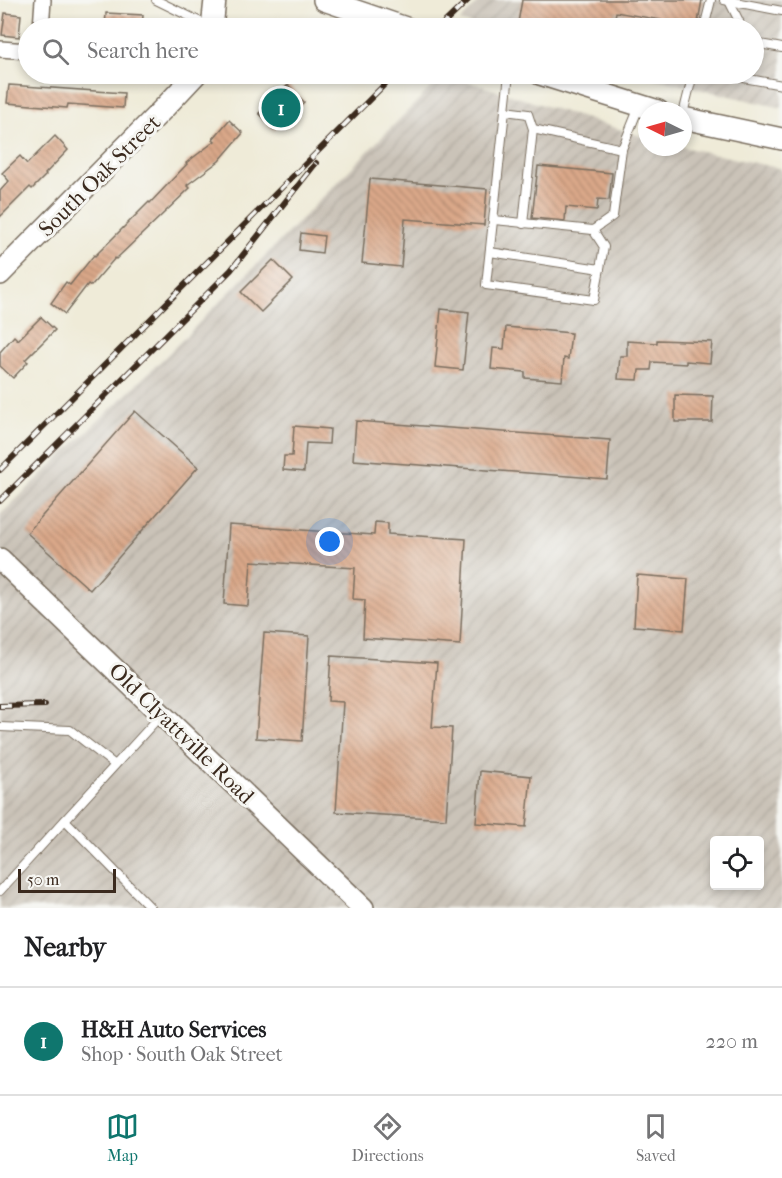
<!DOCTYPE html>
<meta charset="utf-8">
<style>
:root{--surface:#fff;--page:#f6f6f6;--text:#202124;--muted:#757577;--line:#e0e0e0;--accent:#0f766e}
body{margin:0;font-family:"IM FELL French Canon",serif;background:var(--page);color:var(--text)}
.controls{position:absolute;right:18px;bottom:18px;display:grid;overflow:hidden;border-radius:6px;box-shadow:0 3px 9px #0003}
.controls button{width:54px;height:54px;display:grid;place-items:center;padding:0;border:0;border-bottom:2px solid var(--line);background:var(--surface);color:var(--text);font:30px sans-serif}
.compass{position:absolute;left:638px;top:102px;width:54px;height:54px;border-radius:50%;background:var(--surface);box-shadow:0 3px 9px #0003;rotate:275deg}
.scale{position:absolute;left:18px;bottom:15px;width:98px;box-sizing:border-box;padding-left:6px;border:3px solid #3b2a1e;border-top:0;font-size:16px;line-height:21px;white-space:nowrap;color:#3b2a1e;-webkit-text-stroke:4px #f6f6f2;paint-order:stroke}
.you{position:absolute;left:330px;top:542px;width:21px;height:21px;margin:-15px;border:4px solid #fff;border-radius:50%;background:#1a73e8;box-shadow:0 0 0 9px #1a73e833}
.badge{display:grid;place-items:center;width:39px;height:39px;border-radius:50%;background:var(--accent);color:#fff;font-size:20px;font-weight:700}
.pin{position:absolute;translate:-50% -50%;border:3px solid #fff;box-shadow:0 2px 6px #0006}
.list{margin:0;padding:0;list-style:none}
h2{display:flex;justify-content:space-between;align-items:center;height:78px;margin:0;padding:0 24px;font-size:26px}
h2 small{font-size:20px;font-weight:400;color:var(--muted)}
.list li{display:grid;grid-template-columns:39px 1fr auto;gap:18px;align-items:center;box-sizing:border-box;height:108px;padding:0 24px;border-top:2px solid var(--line)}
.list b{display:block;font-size:22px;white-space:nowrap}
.list p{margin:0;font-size:20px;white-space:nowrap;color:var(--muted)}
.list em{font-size:20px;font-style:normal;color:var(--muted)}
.icon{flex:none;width:33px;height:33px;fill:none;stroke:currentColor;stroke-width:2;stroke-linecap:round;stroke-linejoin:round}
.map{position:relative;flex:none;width:782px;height:908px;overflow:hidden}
.search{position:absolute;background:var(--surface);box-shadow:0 3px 9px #0003;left:18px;right:18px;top:18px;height:66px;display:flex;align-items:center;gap:15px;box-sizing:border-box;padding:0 21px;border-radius:33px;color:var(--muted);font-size:22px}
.sheet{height:186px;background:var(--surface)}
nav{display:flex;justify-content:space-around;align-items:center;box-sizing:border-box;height:84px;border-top:2px solid var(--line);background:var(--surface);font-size:16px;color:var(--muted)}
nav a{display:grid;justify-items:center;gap:3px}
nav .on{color:var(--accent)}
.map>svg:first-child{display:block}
.industrial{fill:url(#industrial-furrows);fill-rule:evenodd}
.building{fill:url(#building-back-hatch)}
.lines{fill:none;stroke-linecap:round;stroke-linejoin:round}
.lane-casing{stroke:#7a6e5f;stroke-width:10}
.street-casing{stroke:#7a6e5f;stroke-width:18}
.secondary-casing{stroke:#7a6e5f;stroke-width:24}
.lane{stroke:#fff;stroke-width:8}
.street{stroke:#fff;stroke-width:15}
.secondary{stroke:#fff;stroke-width:21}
.rail-casing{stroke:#3b2a1e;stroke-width:6}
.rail{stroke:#f6f6f2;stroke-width:4;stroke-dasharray:11;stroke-linecap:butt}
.labels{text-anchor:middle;stroke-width:6;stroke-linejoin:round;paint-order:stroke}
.street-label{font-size:22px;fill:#3b2a1e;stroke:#f6f6f2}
</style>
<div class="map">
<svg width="782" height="908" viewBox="0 0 782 908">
<defs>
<pattern id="industrial-furrows" width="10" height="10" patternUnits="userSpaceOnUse" patternTransform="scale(1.5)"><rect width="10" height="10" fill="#cac3b8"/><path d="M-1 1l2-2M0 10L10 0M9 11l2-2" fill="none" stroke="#aea89e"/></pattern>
<pattern id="building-back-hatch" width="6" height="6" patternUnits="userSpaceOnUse" patternTransform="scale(1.5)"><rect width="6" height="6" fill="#daa889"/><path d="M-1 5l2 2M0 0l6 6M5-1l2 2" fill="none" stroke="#b2896f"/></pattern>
</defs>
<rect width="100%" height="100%" fill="#f6f6f2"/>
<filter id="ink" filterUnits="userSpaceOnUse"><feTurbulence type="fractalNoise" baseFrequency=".0167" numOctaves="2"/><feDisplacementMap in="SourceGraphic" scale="12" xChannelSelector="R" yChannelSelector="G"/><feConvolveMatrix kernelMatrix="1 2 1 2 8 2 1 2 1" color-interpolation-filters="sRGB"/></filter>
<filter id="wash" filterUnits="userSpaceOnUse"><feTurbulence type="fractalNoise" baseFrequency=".008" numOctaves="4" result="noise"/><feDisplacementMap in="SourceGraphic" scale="24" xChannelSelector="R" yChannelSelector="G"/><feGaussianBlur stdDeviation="1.35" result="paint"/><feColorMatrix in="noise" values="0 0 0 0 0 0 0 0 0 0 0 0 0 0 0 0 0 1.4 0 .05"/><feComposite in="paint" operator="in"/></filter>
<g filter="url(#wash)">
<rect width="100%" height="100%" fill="#efebd8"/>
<g class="industrial">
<polygon points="481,0 782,0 782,108 634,74 754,74 754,28 484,28 460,21"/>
<path d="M444 74 647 138V147H683L782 169V908H0V515L169 353ZM714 840H760V886H714Z"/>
</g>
<g id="blocks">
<g class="building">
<polygon points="522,0 702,0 697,28 660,28 661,20 616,12 613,28 517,28"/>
<polygon points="5,13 21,15 19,37 2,35"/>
<polygon points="106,13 143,15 142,28 105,28"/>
<polygon points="9,85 124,93 123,108 68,104 67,108 7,103"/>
<polygon points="288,85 304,102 274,130 259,113"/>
<polygon points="229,120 243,133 219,161 187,185 190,188 116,259 115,258 91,286 88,284 65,314 51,303 66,282 70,285 94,255 95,256 149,202 150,203 187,164 186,163 215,141 213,139"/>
<polygon points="55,136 68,150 45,174 46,175 32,189 30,187 0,217 0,191 9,181 2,173 20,156 27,164"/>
<polygon points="538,166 612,173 609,200 598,199 597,210 566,207 565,221 532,218"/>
<polygon points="370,179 487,189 484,225 405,219 401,267 362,263"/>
<polygon points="301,233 324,236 322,253 299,250"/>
<polygon points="273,260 293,280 261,312 241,292"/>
<polygon points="441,309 469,312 463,370 435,367"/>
<polygon points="41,317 55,330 25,360 28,362 13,378 0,366 0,352 14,336 18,340"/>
<polygon points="506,327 571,333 568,359 564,358 562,381 525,378 525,372 491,369 493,348 504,349"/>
<polygon points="657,340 712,342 710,363 686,361 686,364 652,362 651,370 639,370 638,380 618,379 620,356 627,356 627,341 657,343"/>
<polygon points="675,395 713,396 712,422 675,422"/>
<polygon points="135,411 198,467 90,590 27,533"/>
<polygon points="356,421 610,440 607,479 353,460"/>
<polygon points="294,426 330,429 329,444 306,443 304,472 283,470 284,456 292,456"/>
<polygon points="375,522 388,523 388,534 466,539 460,645 363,638 365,600 353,599 355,568 251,561 248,606 224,604 229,525 374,535"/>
<polygon points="637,575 688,579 684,630 634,626"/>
<polygon points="264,633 309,636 302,741 256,738"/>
<polygon points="331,656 437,663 432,727 452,728 446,819 336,812 343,702 328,701"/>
<polygon points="480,771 531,776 526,827 476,823"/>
</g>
</g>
</g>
<g filter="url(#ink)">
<use href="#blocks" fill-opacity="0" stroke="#7a6e5f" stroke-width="1.5"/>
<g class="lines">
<defs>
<g id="lane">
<polyline points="156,0 211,27"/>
<polyline points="724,0 782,11"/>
<polyline points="729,1 739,21 739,28"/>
<polyline points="704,28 711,0"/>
<polyline points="754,43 782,48"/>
<polyline points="509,74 486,285 594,300 604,247 593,230"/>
<polyline points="740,74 744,78 782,85"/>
<polyline points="505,111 528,114 533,129 523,224"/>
<polyline points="683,114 693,74"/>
<polyline points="533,129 622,149"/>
<polyline points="494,220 593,230 613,216 622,149 639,107"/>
<polyline points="490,252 600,269"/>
<polyline points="0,727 70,730 115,765"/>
<polyline points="65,820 151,908"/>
<polyline points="0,891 161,715"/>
</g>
<g id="street">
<polyline points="41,28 43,0"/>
<polyline points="0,49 28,51"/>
</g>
<g id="secondary">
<polyline points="324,0 406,28"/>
<polyline points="212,28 215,0"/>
<polyline points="540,74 658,111"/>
<polyline points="683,118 782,139"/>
<polyline points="0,274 166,106 196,74"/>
<polyline points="0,559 363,908"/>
</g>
</defs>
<use href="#lane" class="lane-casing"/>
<use href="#street" class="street-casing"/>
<use href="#secondary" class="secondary-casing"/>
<use href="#lane" class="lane"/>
<use href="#street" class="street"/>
<use href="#secondary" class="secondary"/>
<defs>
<g id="rail">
<polyline points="439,28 468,0"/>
<polyline points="0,470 395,74"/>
<polyline points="0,501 231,270 316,163"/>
<polyline points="0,706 45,705"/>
</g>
</defs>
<use href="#rail" class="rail-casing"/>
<use href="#rail" class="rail"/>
</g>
</g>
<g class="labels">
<g class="street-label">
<text transform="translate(99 175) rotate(-45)" y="8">South Oak Street</text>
<text transform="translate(182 733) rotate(44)" y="8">Old Clyattville Road</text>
</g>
</g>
</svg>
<div class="controls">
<button><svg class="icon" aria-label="locate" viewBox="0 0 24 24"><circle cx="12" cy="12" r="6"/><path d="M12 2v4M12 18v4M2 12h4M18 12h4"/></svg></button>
</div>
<svg class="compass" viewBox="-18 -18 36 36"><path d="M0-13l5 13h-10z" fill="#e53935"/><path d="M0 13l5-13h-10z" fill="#757577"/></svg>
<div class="scale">50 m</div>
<div class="you"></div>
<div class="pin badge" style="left:281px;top:108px">1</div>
<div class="search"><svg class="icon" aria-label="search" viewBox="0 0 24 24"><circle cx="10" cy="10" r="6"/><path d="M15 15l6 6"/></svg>Search here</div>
</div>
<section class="sheet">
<h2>Nearby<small></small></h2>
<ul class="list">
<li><span class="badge">1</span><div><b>H&amp;H Auto Services</b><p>Shop · South Oak Street</p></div><em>220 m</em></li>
</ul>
</section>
<nav>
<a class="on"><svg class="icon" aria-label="map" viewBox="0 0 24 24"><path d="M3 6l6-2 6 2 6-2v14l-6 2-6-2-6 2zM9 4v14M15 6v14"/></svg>Map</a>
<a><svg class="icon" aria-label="directions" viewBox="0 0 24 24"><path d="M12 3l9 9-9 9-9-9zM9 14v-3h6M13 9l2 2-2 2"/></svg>Directions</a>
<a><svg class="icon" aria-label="saved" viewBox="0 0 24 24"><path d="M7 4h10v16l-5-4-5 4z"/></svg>Saved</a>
</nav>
